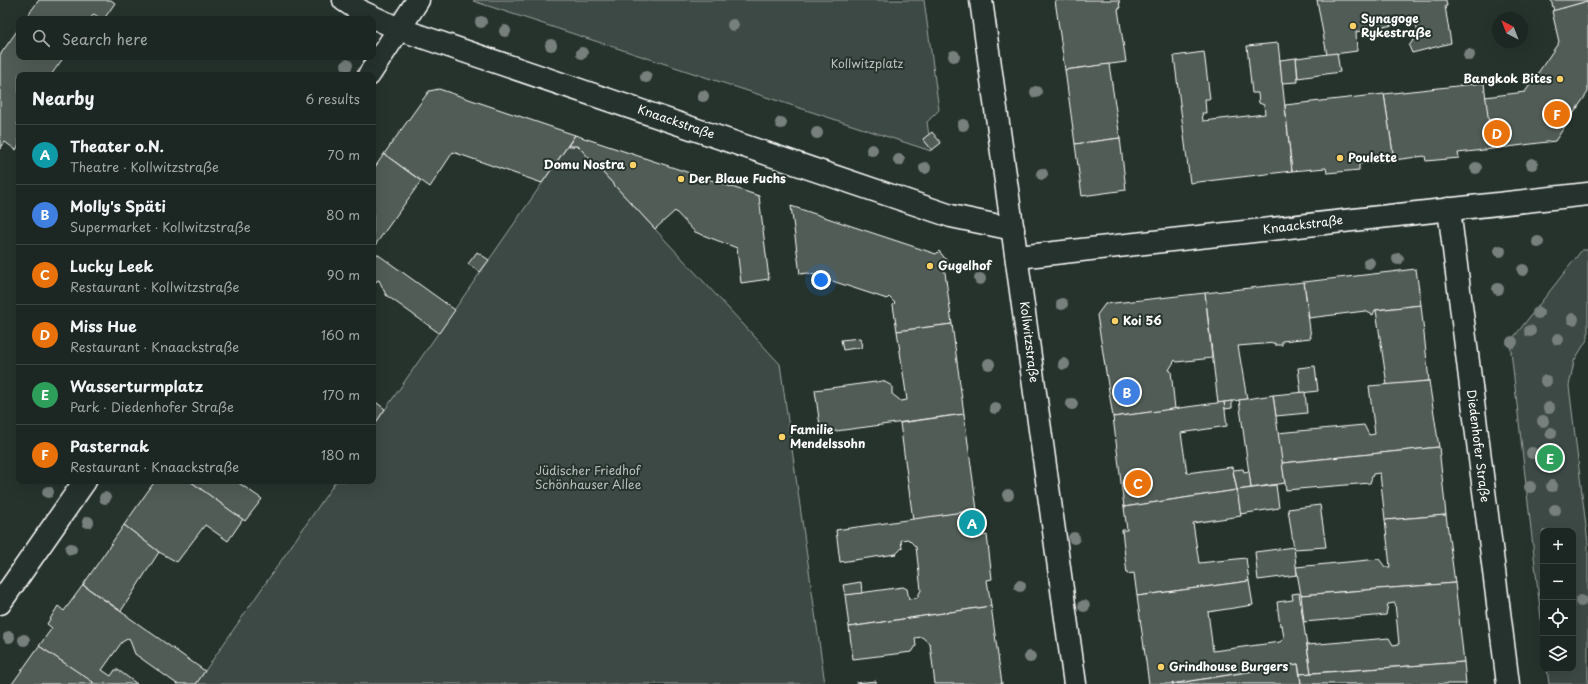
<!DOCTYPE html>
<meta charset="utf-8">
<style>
:root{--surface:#1c2622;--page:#29322f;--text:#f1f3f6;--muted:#a0a5a5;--line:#3a4340;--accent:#0b8043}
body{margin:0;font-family:"Playpen Sans",sans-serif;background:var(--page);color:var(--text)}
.controls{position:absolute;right:12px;bottom:12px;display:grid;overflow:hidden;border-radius:8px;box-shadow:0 4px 16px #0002}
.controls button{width:36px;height:36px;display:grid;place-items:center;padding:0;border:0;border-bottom:1px solid var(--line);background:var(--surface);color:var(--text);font:20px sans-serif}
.compass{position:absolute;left:1492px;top:12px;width:36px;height:36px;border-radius:50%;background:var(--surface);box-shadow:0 4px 16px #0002;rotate:318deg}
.you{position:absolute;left:821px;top:280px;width:14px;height:14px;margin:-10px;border:3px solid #fff;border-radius:50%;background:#1a73e8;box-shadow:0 0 0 6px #1a73e833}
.badge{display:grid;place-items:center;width:26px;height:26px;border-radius:50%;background:var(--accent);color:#fff;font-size:13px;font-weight:700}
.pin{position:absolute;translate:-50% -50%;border:2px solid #fff;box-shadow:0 1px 4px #0006}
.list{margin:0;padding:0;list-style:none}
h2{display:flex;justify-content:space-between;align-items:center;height:52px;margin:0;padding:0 16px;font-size:17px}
h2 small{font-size:13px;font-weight:400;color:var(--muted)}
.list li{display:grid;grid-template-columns:26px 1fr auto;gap:12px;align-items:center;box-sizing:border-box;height:60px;padding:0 16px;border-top:1px solid var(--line)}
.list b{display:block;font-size:15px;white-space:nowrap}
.list p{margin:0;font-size:13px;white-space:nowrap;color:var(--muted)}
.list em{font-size:13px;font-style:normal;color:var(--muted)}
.icon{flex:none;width:22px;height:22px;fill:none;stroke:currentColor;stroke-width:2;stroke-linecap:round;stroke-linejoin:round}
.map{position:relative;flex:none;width:1588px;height:684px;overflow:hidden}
.search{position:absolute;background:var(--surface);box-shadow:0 4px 16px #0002;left:16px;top:16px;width:360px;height:44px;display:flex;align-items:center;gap:10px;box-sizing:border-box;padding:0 14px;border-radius:8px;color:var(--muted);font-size:15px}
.panel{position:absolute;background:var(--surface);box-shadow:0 4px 16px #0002;left:16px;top:72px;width:360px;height:412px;border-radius:8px}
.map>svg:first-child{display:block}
.green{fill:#3e4944;stroke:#9ea4a2}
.building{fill:#515c57;stroke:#fff}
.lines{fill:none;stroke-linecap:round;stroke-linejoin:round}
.minor-casing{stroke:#fff;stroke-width:25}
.minor{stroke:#26332d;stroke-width:22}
.tree{fill:#78807d}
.poi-dot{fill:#ffd166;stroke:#26332d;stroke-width:1.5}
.labels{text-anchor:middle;stroke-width:4;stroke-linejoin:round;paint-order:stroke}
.poi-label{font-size:12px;font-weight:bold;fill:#fff;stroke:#26332d;text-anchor:start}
.park-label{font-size:12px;fill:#bbbfbe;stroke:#26332d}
.street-label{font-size:12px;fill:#fff;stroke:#26332d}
</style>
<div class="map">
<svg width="1588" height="684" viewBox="0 0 1588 684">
<rect width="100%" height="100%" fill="#26332d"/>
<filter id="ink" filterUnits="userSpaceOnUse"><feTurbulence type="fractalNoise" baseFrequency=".025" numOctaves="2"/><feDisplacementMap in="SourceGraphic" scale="8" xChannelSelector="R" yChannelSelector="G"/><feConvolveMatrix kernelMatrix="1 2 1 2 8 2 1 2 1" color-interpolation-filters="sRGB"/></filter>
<g filter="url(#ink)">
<g class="green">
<polygon points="474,0 924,0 939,110 927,122 931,151 473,1"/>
<polygon points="568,146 578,146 780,364 825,684 196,684 336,481 373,481 373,427"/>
<polygon points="1582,250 1588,250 1588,338 1574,361 1569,386 1588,543 1588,684 1549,684 1547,669 1573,669 1573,531 1543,531 1543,636 1510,342"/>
</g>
<g class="building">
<polygon points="39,0 111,0 115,3 104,19 101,19 94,14 90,19 25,19"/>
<polygon points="1055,0 1119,0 1120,9 1118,9 1126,62 1065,70"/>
<polygon points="1317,0 1446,0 1447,6 1445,6 1451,43 1412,53 1409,46 1418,33 1415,21 1356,32 1357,51 1327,55"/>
<polygon points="1551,0 1588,0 1588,1 1554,11"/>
<polygon points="1588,1 1588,92 1555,141 1492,149 1485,97 1525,92 1559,42 1552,11"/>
<polygon points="19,28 19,57 64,57 51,75 19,75 19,122 17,124 19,125 19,145 16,150 5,142 0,149 0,55"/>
<polygon points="1278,43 1292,171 1190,183 1174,56 1204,52 1210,99 1205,99 1206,113 1202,113 1203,121 1265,114 1264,105 1259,103 1258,93 1252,93 1247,46"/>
<polygon points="1337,53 1340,72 1298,78 1296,58"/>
<polygon points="1296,58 1298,82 1282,83 1280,60"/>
<polygon points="1109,64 1120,138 1075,144 1065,70"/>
<polygon points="1484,83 1492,149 1458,153 1459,158 1426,161 1425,156 1394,160 1384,94"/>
<polygon points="439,89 575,135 542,183 453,152 430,187 384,154 429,91"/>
<polygon points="1384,94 1394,160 1359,164 1359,170 1327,173 1326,168 1292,171 1285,105"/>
<polygon points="932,132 941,143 932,150 923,139"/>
<polygon points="575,135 759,196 769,279 741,283 737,248 695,232 675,211 655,229 578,146 568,146"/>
<polygon points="1120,138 1126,190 1082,196 1075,144"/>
<polygon points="384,154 421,181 373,248 373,170"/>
<polygon points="791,206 936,254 939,251 948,262 944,265 952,324 897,331 893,305 895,303 889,297 887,299 808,273 800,274"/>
<polygon points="373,251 455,310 439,333 386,295 379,280 373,283"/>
<polygon points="477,252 489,260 480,272 468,264"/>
<polygon points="1416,269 1421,305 1375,310 1373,315 1365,311 1309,318 1304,282"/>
<polygon points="1304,282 1311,338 1282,341 1282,345 1275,345 1275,343 1238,346 1247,399 1218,403 1205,293"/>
<polygon points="1205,293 1212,358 1177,362 1175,360 1169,370 1171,371 1175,409 1113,417 1097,315 1105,304"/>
<polygon points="1421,305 1429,381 1387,385 1376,310"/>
<polygon points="952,324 964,414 821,433 815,390 883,381 892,386 892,394 901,401 907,400 897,331"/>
<polygon points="860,338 862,347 843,350 841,340"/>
<polygon points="1315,366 1318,391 1301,393 1298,368"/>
<polygon points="1429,381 1439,447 1282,463 1277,433 1364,425 1369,435 1375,434 1369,386"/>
<polygon points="1305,392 1307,413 1276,416 1273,395"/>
<polygon points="1273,395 1285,483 1251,488 1239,400"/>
<polygon points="373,400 385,409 373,427"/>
<polygon points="1232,401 1232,408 1225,409 1224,402"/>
<polygon points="1224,402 1227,426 1181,433 1187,473 1232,467 1237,490 1124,507 1113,417"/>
<polygon points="964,414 977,510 913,520 900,423"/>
<polygon points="1439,447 1446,515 1385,520 1380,473 1373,474 1370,483 1286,490 1282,463"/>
<polygon points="1243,469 1244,472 1249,471 1251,488 1237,490 1233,470"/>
<polygon points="155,481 190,481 243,519 228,541 205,525 177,562 159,552 124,525"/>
<polygon points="190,481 236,481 262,499 245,521"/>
<polygon points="1276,485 1279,508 1240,514 1237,490"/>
<polygon points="1237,490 1241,516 1193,523 1199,563 1246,558 1249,581 1137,596 1134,573 1127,574 1122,530 1127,530 1124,507"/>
<polygon points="1320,505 1326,547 1294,549 1288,509"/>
<polygon points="977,510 981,536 987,535 992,579 987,580 991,606 849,627 845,595 903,587 907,589 909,599 917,598 921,590 916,547 908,539 901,540 902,548 896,554 840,562 836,530"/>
<polygon points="1446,515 1455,583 1301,595 1296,567 1379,559 1385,567 1390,567 1385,520"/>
<polygon points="124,525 159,552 121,611 83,585"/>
<polygon points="1294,547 1297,575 1258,580 1255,552"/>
<polygon points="1249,581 1253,605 1208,612 1213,651 1280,642 1284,638 1282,625 1280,626 1277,602 1293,600 1292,594 1299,593 1311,673 1300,674 1298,664 1172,684 1149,684 1137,596"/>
<polygon points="861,582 862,593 845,595 843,585"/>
<polygon points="1455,583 1464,662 1311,673 1307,645 1389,638 1393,645 1399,644 1395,603 1388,604 1386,615 1304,622 1301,595"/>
<polygon points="83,585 205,671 196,684 177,684 135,654 129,638 122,642 102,670 111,676 115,670 118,670 137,684 95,684 39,646 52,628 47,624 58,606 64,611"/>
<polygon points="991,606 1002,684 935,684 930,644 922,637 915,638 916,646 912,652 853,659 849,627"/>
<polygon points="39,646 93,682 92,684 12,684"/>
<polygon points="1464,662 1466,684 1301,684 1300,674"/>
<polygon points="1298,664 1301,684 1172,684"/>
<polygon points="876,681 876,684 857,684 856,683"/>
</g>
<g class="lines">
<defs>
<g id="minor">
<polyline points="344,0 362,12 399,29 951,216 1013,229"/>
<path d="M981 0C1014 228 1042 456 1075 684"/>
<polyline points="369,75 418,0"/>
<polyline points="1449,209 1508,684"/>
<polyline points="1018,257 1588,194"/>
<polyline points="0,603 85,481"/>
</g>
</defs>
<use href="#minor" class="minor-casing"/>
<use href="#minor" class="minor"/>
</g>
<g class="tree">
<circle cx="481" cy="22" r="6"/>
<circle cx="733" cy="25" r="6"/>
<circle cx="505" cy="31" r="6"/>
<circle cx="551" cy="45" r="6"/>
<circle cx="582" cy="53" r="6"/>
<circle cx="1469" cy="55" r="6"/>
<circle cx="954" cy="56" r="6"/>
<circle cx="347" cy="65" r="6"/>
<circle cx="646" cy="77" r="6"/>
<circle cx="1036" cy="92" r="6"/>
<circle cx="703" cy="96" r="6"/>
<circle cx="781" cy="123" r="6"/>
<circle cx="963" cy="125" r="6"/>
<circle cx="817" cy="133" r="6"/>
<circle cx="872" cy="150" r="6"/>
<circle cx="899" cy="160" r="6"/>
<circle cx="1532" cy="164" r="6"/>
<circle cx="925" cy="168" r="6"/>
<circle cx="1476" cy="168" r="6"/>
<circle cx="1042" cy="174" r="6"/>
<circle cx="1538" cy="242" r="6"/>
<circle cx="1500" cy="251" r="6"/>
<circle cx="1398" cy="259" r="6"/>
<circle cx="1369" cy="263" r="6"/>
<circle cx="1523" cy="270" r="6"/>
<circle cx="980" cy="279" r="6"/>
<circle cx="1498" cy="289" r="6"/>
<circle cx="1062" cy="304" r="6"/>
<circle cx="1538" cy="313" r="6"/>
<circle cx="1573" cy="319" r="6"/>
<circle cx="1530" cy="331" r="6"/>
<circle cx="1558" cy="339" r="6"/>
<circle cx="1512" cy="342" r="6"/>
<circle cx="989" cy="364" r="6"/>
<circle cx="1064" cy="364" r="6"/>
<circle cx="1546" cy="381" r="6"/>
<circle cx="1072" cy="404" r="6"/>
<circle cx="995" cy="408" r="6"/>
<circle cx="1549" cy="408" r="6"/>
<circle cx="1543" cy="421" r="6"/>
<circle cx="1551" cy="433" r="6"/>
<circle cx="1532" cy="453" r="6"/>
<circle cx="1551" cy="459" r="6"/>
<circle cx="1552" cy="486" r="6"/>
<circle cx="1530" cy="487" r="6"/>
<circle cx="48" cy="492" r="6"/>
<circle cx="1008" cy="495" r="6"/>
<circle cx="105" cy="498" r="6"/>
<circle cx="1555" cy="510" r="6"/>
<circle cx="88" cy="522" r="6"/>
<circle cx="1074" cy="538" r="6"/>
<circle cx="71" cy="549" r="6"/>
<circle cx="1020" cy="586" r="6"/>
<circle cx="1581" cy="601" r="6"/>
<circle cx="1084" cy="606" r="6"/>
<circle cx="9" cy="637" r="6"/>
<circle cx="24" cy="640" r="6"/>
<circle cx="1030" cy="657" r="6"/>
</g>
</g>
<g class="poi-dot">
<circle cx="1353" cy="26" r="4"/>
<circle cx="1560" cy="79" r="4"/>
<circle cx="1340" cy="158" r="4"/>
<circle cx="633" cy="165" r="4"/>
<circle cx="681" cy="179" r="4"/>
<circle cx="930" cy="266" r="4"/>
<circle cx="1115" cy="321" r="4"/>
<circle cx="782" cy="437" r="4"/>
<circle cx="1161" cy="667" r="4"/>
</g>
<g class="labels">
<g class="poi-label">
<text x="1361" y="23">Synagoge<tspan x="1361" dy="14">Rykestraße</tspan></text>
<text x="1552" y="83" text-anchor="end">Bangkok Bites</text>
<text x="1348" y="162">Poulette</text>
<text x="625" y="169" text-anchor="end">Domu Nostra</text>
<text x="689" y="183">Der Blaue Fuchs</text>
<text x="938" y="270">Gugelhof</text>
<text x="1123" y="325">Koi 56</text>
<text x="790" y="434">Familie<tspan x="790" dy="14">Mendelssohn</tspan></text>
<text x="1169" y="671">Grindhouse Burgers</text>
</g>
<g class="park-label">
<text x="867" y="68">Kollwitzplatz</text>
<text x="588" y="475">Jüdischer Friedhof<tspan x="588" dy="14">Schönhauser Allee</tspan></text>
</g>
<g class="street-label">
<text transform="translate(676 122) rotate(19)" y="4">Knaackstraße</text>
<text transform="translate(1303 225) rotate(-7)" y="4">Knaackstraße</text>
<text transform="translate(1029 342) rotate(83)" y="4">Kollwitzstraße</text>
<text transform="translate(1478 446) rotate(83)" y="4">Diedenhofer Straße</text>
</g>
</g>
</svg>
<div class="controls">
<button>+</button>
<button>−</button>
<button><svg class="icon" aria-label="locate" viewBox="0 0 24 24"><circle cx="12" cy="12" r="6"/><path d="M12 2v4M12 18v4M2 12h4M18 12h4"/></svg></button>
<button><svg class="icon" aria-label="layers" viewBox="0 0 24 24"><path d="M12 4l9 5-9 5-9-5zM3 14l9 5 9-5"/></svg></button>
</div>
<svg class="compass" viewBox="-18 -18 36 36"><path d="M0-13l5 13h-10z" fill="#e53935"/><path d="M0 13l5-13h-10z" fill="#a0a5a5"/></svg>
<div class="you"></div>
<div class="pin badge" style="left:972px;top:523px;background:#0f9aa8">A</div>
<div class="pin badge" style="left:1127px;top:392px;background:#3f7fe0">B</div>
<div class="pin badge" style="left:1138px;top:483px;background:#e8710a">C</div>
<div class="pin badge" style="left:1497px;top:133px;background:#e8710a">D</div>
<div class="pin badge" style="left:1550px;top:458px;background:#2e9e5b">E</div>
<div class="pin badge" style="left:1557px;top:114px;background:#e8710a">F</div>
<div class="search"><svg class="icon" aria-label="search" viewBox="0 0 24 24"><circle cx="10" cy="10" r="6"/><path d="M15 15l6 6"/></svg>Search here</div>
<section class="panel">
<h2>Nearby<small>6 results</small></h2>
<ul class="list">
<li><span class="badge" style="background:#0f9aa8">A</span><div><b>Theater o.N.</b><p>Theatre · Kollwitzstraße</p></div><em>70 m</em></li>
<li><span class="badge" style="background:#3f7fe0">B</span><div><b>Molly's Späti</b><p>Supermarket · Kollwitzstraße</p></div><em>80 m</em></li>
<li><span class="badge" style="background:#e8710a">C</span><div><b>Lucky Leek</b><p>Restaurant · Kollwitzstraße</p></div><em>90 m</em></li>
<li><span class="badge" style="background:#e8710a">D</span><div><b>Miss Hue</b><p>Restaurant · Knaackstraße</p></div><em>160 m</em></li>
<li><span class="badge" style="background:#2e9e5b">E</span><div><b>Wasserturmplatz</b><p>Park · Diedenhofer Straße</p></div><em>170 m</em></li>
<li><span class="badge" style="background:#e8710a">F</span><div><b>Pasternak</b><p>Restaurant · Knaackstraße</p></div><em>180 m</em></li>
</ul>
</section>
</div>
